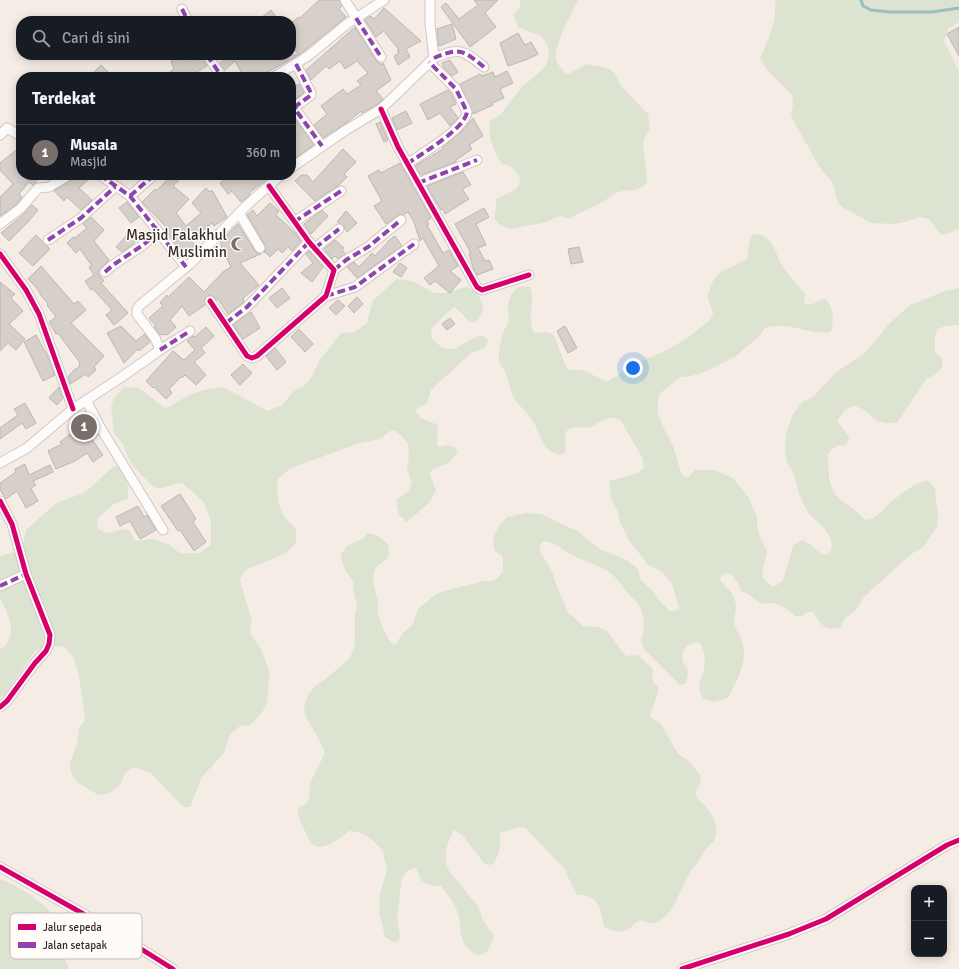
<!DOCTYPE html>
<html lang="id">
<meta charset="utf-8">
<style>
:root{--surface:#171b24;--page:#242831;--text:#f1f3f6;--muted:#9ea1a6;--line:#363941;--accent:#79706b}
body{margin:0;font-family:Signika,sans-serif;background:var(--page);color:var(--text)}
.controls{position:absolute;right:12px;bottom:12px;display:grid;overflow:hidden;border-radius:8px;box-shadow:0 2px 10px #0003}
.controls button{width:36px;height:36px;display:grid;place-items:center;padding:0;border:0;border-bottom:1px solid var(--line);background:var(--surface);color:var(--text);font:20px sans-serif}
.you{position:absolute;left:633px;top:368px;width:14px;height:14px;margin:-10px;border:3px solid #fff;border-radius:50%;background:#1a73e8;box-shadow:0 0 0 6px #1a73e833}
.badge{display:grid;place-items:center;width:26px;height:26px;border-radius:50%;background:var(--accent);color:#fff;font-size:13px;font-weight:700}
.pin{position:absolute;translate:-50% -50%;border:2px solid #fff;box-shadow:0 1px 4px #0006}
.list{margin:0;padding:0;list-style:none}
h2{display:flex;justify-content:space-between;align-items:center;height:52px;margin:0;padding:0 16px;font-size:17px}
h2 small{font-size:13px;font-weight:400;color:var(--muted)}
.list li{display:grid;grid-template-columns:26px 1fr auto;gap:12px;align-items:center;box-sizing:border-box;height:56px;padding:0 16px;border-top:1px solid var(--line)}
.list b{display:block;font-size:15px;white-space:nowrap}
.list p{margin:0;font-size:13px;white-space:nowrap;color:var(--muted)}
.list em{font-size:13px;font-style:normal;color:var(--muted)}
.icon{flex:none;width:22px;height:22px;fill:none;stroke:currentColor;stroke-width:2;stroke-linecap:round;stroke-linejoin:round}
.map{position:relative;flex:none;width:959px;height:969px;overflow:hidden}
.search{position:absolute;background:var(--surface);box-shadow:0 2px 10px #0003;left:16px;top:16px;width:280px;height:44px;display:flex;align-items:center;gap:10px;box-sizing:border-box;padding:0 14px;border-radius:16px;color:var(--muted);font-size:15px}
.panel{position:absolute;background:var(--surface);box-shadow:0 2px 10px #0003;left:16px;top:72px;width:280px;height:108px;border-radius:16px}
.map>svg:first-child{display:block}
.green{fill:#dce4d1}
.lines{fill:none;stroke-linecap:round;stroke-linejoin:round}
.stream{stroke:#98bfbe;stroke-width:3}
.building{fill:#d7cfca;stroke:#bdb6b1}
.street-casing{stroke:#d0c8c3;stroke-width:11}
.street{stroke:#fefcfb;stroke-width:9}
.quiet{stroke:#8e44ad;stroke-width:4;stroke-dasharray:8 4;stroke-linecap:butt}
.cycleway-casing{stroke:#fffbf9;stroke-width:8}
.cycleway{stroke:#d6006c;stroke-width:5}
.labels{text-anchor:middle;stroke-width:3;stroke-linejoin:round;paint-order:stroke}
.poi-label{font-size:15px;fill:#352e29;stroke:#fffbf9;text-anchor:end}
.key{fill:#fffbf9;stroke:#c2bebb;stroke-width:1}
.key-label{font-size:11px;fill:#352e29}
</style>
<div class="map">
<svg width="959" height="969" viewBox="0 0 959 969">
<rect width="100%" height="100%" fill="#f6ece6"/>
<g class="green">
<path d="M520 0H578C572 12 555 44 556 56 556 63 561 68 565 73L569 74 586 64 608 68 614 73 621 86 648 114 650 128 643 141 647 181C640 194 627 188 616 193 611 195 606 201 600 203 590 209 579 212 569 219L560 216 543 223 509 229 500 225 494 218 496 209V199L516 189 519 185 520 178 511 166 502 164C494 154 487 134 490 121L501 114 522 87 542 70 547 63 549 53 547 44 541 36 518 27 513 14 520 7Z"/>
<path d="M775 0H959V22L948 29 944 41 959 71V228L950 233 941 235 929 219 920 217 901 223 892 224 872 223 845 209 838 203 833 183 820 168 793 120 791 114 793 105 792 95 767 70 760 58C769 39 777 21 775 0Z"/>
<path d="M757 234C774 236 775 255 783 267 789 276 798 285 805 294L804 303C813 308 817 299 826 299 834 308 833 318 832 330L828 333C822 332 815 333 809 331 792 327 782 323 765 328L760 336 736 356 705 372 691 376 681 377 666 388 660 394 658 400V414L666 433 673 445 681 473 684 476 688 477 695 470H715L733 478 749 498 757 517V527L760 537 767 551 762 575 764 579 771 586H776L783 580 793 546 802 540C812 543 816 553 826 555L830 552 832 547 830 537 824 528 809 514 804 505 799 494 793 472 787 462 785 452 786 435 792 416 802 402 814 396 836 372 864 354 889 324 910 305 945 291 959 288V325L946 326 937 329 935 338V352L942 358V368L935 375 927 378 897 423H887L877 421 863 409 854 406 845 410 837 421 848 435 849 439 847 443 843 446 838 445 830 451 828 455 829 479 834 493 840 500 855 510 865 520C876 520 883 509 891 502 901 494 913 484 926 480L930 483 936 490 935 495 938 513 937 526 935 530 923 547 910 555 864 597 856 610 845 618 841 627C824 632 821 624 813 612H808L801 617 795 616 784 607 773 603 763 604 759 602 748 594 740 590 739 585 731 574 726 573 722 575 720 580C728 589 736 595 736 608 736 612 734 616 734 620 734 627 739 634 742 640 749 661 737 680 728 698L714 702 703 699C701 694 699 690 699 686 699 681 702 678 703 673 706 664 706 649 698 642 688 643 679 651 683 662 684 665 687 668 688 671 688 675 687 680 685 684L680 685 643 648 641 639C646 629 644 610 636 601 633 598 629 596 627 592 621 585 615 575 606 570 596 564 583 561 572 555 563 551 552 539 542 542L540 547V552L552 571 556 584 568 612 583 626 598 627 607 631 626 656 636 655 640 657 651 667 653 671 652 680 658 687V692L650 716 661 724 678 754 689 761 701 776V781L695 793C697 799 702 802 706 807 713 815 717 824 716 835 715 842 710 844 706 849 702 854 700 860 696 865 695 867 692 869 690 872 680 888 676 912 657 922 650 926 644 917 637 922 634 924 631 928 627 930 621 934 610 930 604 927 601 909 599 894 577 895L567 875 566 870 525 828 520 827 500 833C500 847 501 852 493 864L488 865 484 863 463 836 454 830C447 844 442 856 449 871L478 906 483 920 494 936C490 946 489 955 477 955 455 942 464 931 457 911 453 901 447 894 441 886 425 886 421 883 416 868L408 870 402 878 397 918 400 937 398 941 393 942 385 937 379 911 380 894 387 869 384 857 383 851C374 841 364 831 349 831 341 838 321 854 311 843 308 839 306 833 304 829 301 822 297 816 298 808L307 803 309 799 310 783 324 755V750L317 736 305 715 304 705 309 694 315 686 323 681 350 658 355 644V614L357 605 354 595 353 581 346 572 341 559V554L347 546 362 539 368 533 377 535 388 544C388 547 389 551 389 554 388 562 375 563 374 572 372 583 376 592 378 603 378 606 378 609 378 612 380 621 387 641 395 645L403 633 413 624 418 609 435 595 444 591 484 581H493L497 578 503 572V557L495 551 493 542 495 533 500 524 507 517 526 513 541 514 577 531 600 549 627 560 638 569 640 579 643 582 654 592 658 599 670 611H675L679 608 672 584 662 572 648 565 636 549 629 541 620 521 618 512 611 499 609 481 638 473 644 467 642 457 621 421C619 420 616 418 613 418 604 417 598 424 590 427 583 429 571 425 566 432 563 437 566 445 566 450L564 454C545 458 540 433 533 421 528 413 519 406 514 398 510 390 509 382 506 375 505 370 500 366 499 361 498 352 500 341 504 331 505 328 508 324 509 320 509 315 507 310 508 305 510 293 517 283 530 287 536 302 526 318 534 333L548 332 554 335 566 367 570 370H583L607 382 635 364 669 349 687 338 711 319 713 313 708 299V294L713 281 719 273 747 259 749 244 752 235Z"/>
<path d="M397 279 415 282 434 293H444L467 287 478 294 484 307 478 320 474 323 470 322 455 307 451 309 431 329 432 338 442 348 455 349 468 341 481 335 488 340 485 348 471 353 431 390 427 403 415 410 421 418 438 425 437 447 447 445 455 447 458 451 450 462 433 470 430 474 436 491 429 503 407 522 399 515 396 500 408 492 412 483 407 469 409 455 408 444 402 436 395 431H390L380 439 360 443 291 468 277 480C278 491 277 504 283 514 292 529 298 520 296 543L286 553 250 568 244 572 240 580 252 621 250 629 251 634 262 651 270 673 267 702 263 711 250 725 240 726 230 734 224 753 202 777 190 807H185L181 805 152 774 134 767 125 774 119 787 107 794 98 795 77 782 71 772 70 763 77 744 79 728 85 720 79 675 74 659 65 647 48 645 35 651 5 694 0 698V648L5 647 11 634V624L6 610 0 599V556L15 552 19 548 24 540 26 530 56 503 84 493 113 467 117 466C125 475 131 487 127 499L114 504 97 519 98 529 107 533 125 529 130 531 134 539 138 541 152 539 168 544 180 553H199L211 545V522L204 502 183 484 178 483 159 489 151 485 131 464 123 444 114 433 111 407 114 398 124 387 139 388 165 408 169 407 191 394 207 389 223 387 268 411 282 405 294 391 304 386 311 378 319 361 341 333 355 332 367 323 373 300Z"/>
<path d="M0 879C17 885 52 906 58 924 59 927 58 931 59 933 60 946 64 958 69 969H0Z"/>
</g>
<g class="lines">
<polyline class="stream" points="861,0 863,6 871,10 890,12 932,12 959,8"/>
</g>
<g class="building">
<polygon points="319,0 339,0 342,6 339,9 346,17 299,55 291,45 291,23 299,17 300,18"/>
<polygon points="474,0 498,0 485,13 496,27 470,47 441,7 446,3 459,19 478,5"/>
<polygon points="384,8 421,41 406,49 410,57 398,65 394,56 399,53 397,51 399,50 384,31 376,37 365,20 370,16 374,19"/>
<polygon points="271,10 279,21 257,21"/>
<polygon points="452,24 456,39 439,46 437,29"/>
<polygon points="355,27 376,60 379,63 380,63 382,65 383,63 391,80 376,91 383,99 379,103 362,113 361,111 345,124 323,138 314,125 327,114 321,106 343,89 347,94 361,85 357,81 368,73 357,61 345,69 340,61 329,69 326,66 311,80 306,70"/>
<polygon points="959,27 959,56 947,34"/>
<polygon points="518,33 525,45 531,42 538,54 528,59 508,66 500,43"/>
<polygon points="183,55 185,55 188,62 198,55 201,55 207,66 193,74 195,77 163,77 174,69 171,61"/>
<polygon points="229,55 298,55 259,77 249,77 247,74 243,76 235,61 225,70 220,63"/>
<polygon points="450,60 458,72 452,76 444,68 442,63"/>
<polygon points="101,65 113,77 90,77 96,70"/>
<polygon points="507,71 513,83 500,89 504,98 492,103 493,105 473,114 460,84 480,74 481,76 493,72 495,77"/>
<polygon points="299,84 304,93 296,99 291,100 291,89"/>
<polygon points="448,90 451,93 456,104 450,107 458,118 450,126 440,113 428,120 420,104"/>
<polygon points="406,111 412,123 397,130 392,118"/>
<polygon points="473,118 483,136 469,145 472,149 456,160 456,162 421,175 415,166 443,149 442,148 463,130"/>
<polygon points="296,120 314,145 291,161 291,123"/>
<polygon points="380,122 388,140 384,142 376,124"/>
<polygon points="21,146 21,175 42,175 33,185 29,182 19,194 22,197 17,204 0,216 0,197 13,184 0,170 0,163"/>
<polygon points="343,149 356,162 344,174 347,177 339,185 315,201 295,181 301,175 307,175 313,182"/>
<polygon points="400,163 431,218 427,221 429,224 427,225 443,253 449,250 458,266 450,271 461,280 450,293 435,281 430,285 424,278 439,266 423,238 420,241 414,222 408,212 403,215 398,215 386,224 374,206 382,201 368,176 379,170 381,173"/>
<polygon points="463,172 471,185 462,189 469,199 445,214 443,209 441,210 427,186"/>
<polygon points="75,175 93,175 79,188 92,200 81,210 67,197 64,201 54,191 72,180"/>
<polygon points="172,175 173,175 179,180 173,186 189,199 176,213 186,226 201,213 192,203 206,188 210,192 212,190 227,217 214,226 212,223 191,241 195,245 184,255 165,229 167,228 142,202 155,189 156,191"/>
<polygon points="230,175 272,175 249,193 250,195 241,202 232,191 228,194 220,183"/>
<polygon points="127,202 139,217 131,223 119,208"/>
<polygon points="270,203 279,211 276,215 294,232 301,241 292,251 288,247 282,253 278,249 270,257 265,252 264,253 266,248 265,245 247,215 253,210 257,216"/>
<polygon points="32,205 38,210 28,222 9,241 1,233 25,213"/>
<polygon points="484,208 489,217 476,224 486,245 478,248 485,261 489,260 493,269 477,275 474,270 469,254 471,253 455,224"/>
<polygon points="322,210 328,216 311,234 304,224"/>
<polygon points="346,211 357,223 347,232 343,225 337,222"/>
<polygon points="91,217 104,230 94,241 109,260 99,270 98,273 104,281 101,283 128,313 114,325 106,315 112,310 93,289 91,290 85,281 94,275 89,267 92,266 80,249 76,253 67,243 73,237 75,238 87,228 83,224"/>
<polygon points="238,224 255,251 257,253 261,254 240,263 259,285 243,298 244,301 243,303 228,314 218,299 216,300 213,296 210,295 205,298 205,305 189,316 182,306 170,320 176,327 167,335 162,334 160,335 154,327 156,326 149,318 163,306 160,303 167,295 168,297 189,277 204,292 223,272 231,267 221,247 222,246 220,242"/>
<polygon points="129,233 137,240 132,245 122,252 116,247"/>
<polygon points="36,235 50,249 33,266 19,253"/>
<polygon points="395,236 402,246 357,278 347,267 354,262 359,267 372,253 375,256 388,242 388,241"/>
<polygon points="335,240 344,248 342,250 345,254 338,259 335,256 332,259 324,249"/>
<polygon points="579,247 583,262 571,264 568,249"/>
<polygon points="309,251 323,267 312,282 301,273 313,263 306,254"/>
<polygon points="400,263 407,268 401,277 393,272"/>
<polygon points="41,266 74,304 78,301 86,310 71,323 104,356 94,367 96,370 88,377 86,374 70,384 68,377 74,370 80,366 79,365 80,363 58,333 56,334 49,322 56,317 47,305 48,304 40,294 40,293 35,286 28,279"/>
<polygon points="0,282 15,294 11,298 23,311 9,324 25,339 16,350 8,343 0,351"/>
<polygon points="282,288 290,298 277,308 269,298"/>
<polygon points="357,297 363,304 354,313 348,306"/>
<polygon points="338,300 345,306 336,315 329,308"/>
<polygon points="251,312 260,328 243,339 233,325"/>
<polygon points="450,318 455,324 447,330 442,324"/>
<polygon points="121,326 136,341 145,334 150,342 139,351 138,349 124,363 107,333"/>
<polygon points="565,326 577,348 568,353 557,331"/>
<polygon points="206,327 214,336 201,348 205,353 194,362 206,375 196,385 185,375 182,378 181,377 169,389 172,393 166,399 154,387 153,388 146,381 173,351 184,360 195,350 187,341 193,336 195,337"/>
<polygon points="299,329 313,344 305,352 291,337"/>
<polygon points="36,335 47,355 55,375 43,381 24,342"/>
<polygon points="275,348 286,362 277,370 266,356"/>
<polygon points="243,364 252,373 240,385 231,375"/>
<polygon points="59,387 63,398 57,405 49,398"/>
<polygon points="25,403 36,423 26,429 22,423 0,439 0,428 18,415 14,409"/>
<polygon points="86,412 97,435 91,438 103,455 93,462 87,453 75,461 56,469 48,451 62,444 60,442 76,430 71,420"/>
<polygon points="25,464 29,475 50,465 53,472 33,481 36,485 31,488 38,501 26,508 17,491 6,499 0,490 0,483 16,472 15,469"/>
<polygon points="180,494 196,519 193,522 206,542 194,551 180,530 178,531 161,506"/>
<polygon points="138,506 144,517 147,515 156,530 140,539 130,521 120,526 116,517"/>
</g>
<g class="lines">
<defs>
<g id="street">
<polyline points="345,0 381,57"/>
<polyline points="182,9 188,21"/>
<polyline points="207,55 222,77"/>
<path d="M434 58C460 47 463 50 484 67"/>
<polyline points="296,64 311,93 311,95 296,106 295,109 322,146"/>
<polyline points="274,77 308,56 347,24 384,0"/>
<polyline points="381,109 398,147 477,287 482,290 529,275"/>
<polyline points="0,135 7,128 21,136"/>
<path d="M407 164C421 154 465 129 467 112L456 89 429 62"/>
<polyline points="291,168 346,130 381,109 434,58 430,24 430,0"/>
<polyline points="100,175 130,196 186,267"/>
<polyline points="418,183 477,160"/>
<polyline points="130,196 154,175"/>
<polyline points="239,213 260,248"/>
<polyline points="294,222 341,191"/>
<polyline points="0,224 21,208 38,188 49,187 69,175"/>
<polyline points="48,240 81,218 115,187"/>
<polyline points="315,248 339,229"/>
<polyline points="0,254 26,290 39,314 73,409"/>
<polyline points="334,270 346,260 368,247 401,220"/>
<polyline points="105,272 113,265 143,245 158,232"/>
<polyline points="326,296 355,287 414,244"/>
<polyline points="210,301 247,356 252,358 257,356 326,296 334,270 309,242 269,186"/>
<polyline points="226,323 247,307 309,242"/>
<polyline points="160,350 155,338 137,314 137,310 139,306 191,263 247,205 281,175"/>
<polyline points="86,400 100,427 163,530"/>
<polyline points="0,463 27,448 73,409 123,376 160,350 190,331"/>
<polyline points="0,501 12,524 26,574 50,635 49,644 46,651 35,663 7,701 0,707"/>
<polyline points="0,586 26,574"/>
<polyline points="0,867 103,925 173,969"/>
<polyline points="682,969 789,934 826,919 947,845 959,840"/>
</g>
</defs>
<use href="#street" class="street-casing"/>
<use href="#street" class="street"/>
<g class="quiet">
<polyline points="182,9 188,21"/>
<polyline points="356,18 381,57"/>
<polyline points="207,55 222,77"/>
<path d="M434 58C460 47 463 50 484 67"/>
<polyline points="296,64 311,93 311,95 296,106 295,109 322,146"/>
<path d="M407 164C421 154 465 129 467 112L456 89 429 62"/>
<polyline points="100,175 130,196 186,267"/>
<polyline points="418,183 477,160"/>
<polyline points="130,196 154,175"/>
<polyline points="294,222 341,191"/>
<polyline points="48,240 81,218 115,187"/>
<polyline points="315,248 339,229"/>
<polyline points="334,270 346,260 368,247 401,220"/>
<polyline points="105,272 113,265 143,245 158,232"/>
<polyline points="326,296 355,287 414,244"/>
<polyline points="226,323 247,307 309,242"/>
<polyline points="160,350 190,331"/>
<polyline points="0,586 26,574"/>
</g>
<defs>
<g id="cycleway">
<polyline points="381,109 398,147 477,287 482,290 529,275"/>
<polyline points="0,254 26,290 39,314 73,409"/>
<polyline points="210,301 247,356 252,358 257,356 326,296 334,270 309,242 269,186"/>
<polyline points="0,501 12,524 26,574 50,635 49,644 46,651 35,663 7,701 0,707"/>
<polyline points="0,867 103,925 173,969"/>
<polyline points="682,969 789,934 826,919 947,845 959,840"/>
</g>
</defs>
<use href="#cycleway" class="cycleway-casing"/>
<use href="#cycleway" class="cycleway"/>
</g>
<defs>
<symbol id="mosque-bare" viewBox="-9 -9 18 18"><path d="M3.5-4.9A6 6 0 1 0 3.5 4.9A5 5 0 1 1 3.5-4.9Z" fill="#79706b" stroke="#fffbf9" stroke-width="2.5" paint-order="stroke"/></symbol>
</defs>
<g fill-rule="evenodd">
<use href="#mosque-bare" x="228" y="234" width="20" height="20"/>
</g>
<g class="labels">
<g class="poi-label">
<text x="227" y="240">Masjid Falakhul<tspan x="227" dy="17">Muslimin</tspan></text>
</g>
</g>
<rect x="10" y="913" width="132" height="46" rx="6" class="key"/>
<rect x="18" y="924" width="18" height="6" fill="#d6006c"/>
<rect x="18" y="942" width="18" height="6" fill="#8e44ad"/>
<g class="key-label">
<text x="43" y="931">Jalur sepeda</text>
<text x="43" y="949">Jalan setapak</text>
</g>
</svg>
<div class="controls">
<button>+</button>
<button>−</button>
</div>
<div class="you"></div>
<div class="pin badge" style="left:84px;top:427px">1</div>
<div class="search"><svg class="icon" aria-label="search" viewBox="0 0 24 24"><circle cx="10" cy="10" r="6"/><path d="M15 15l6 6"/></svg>Cari di sini</div>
<section class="panel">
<h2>Terdekat<small></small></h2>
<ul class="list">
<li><span class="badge">1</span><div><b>Musala</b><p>Masjid</p></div><em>360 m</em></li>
</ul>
</section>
</div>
